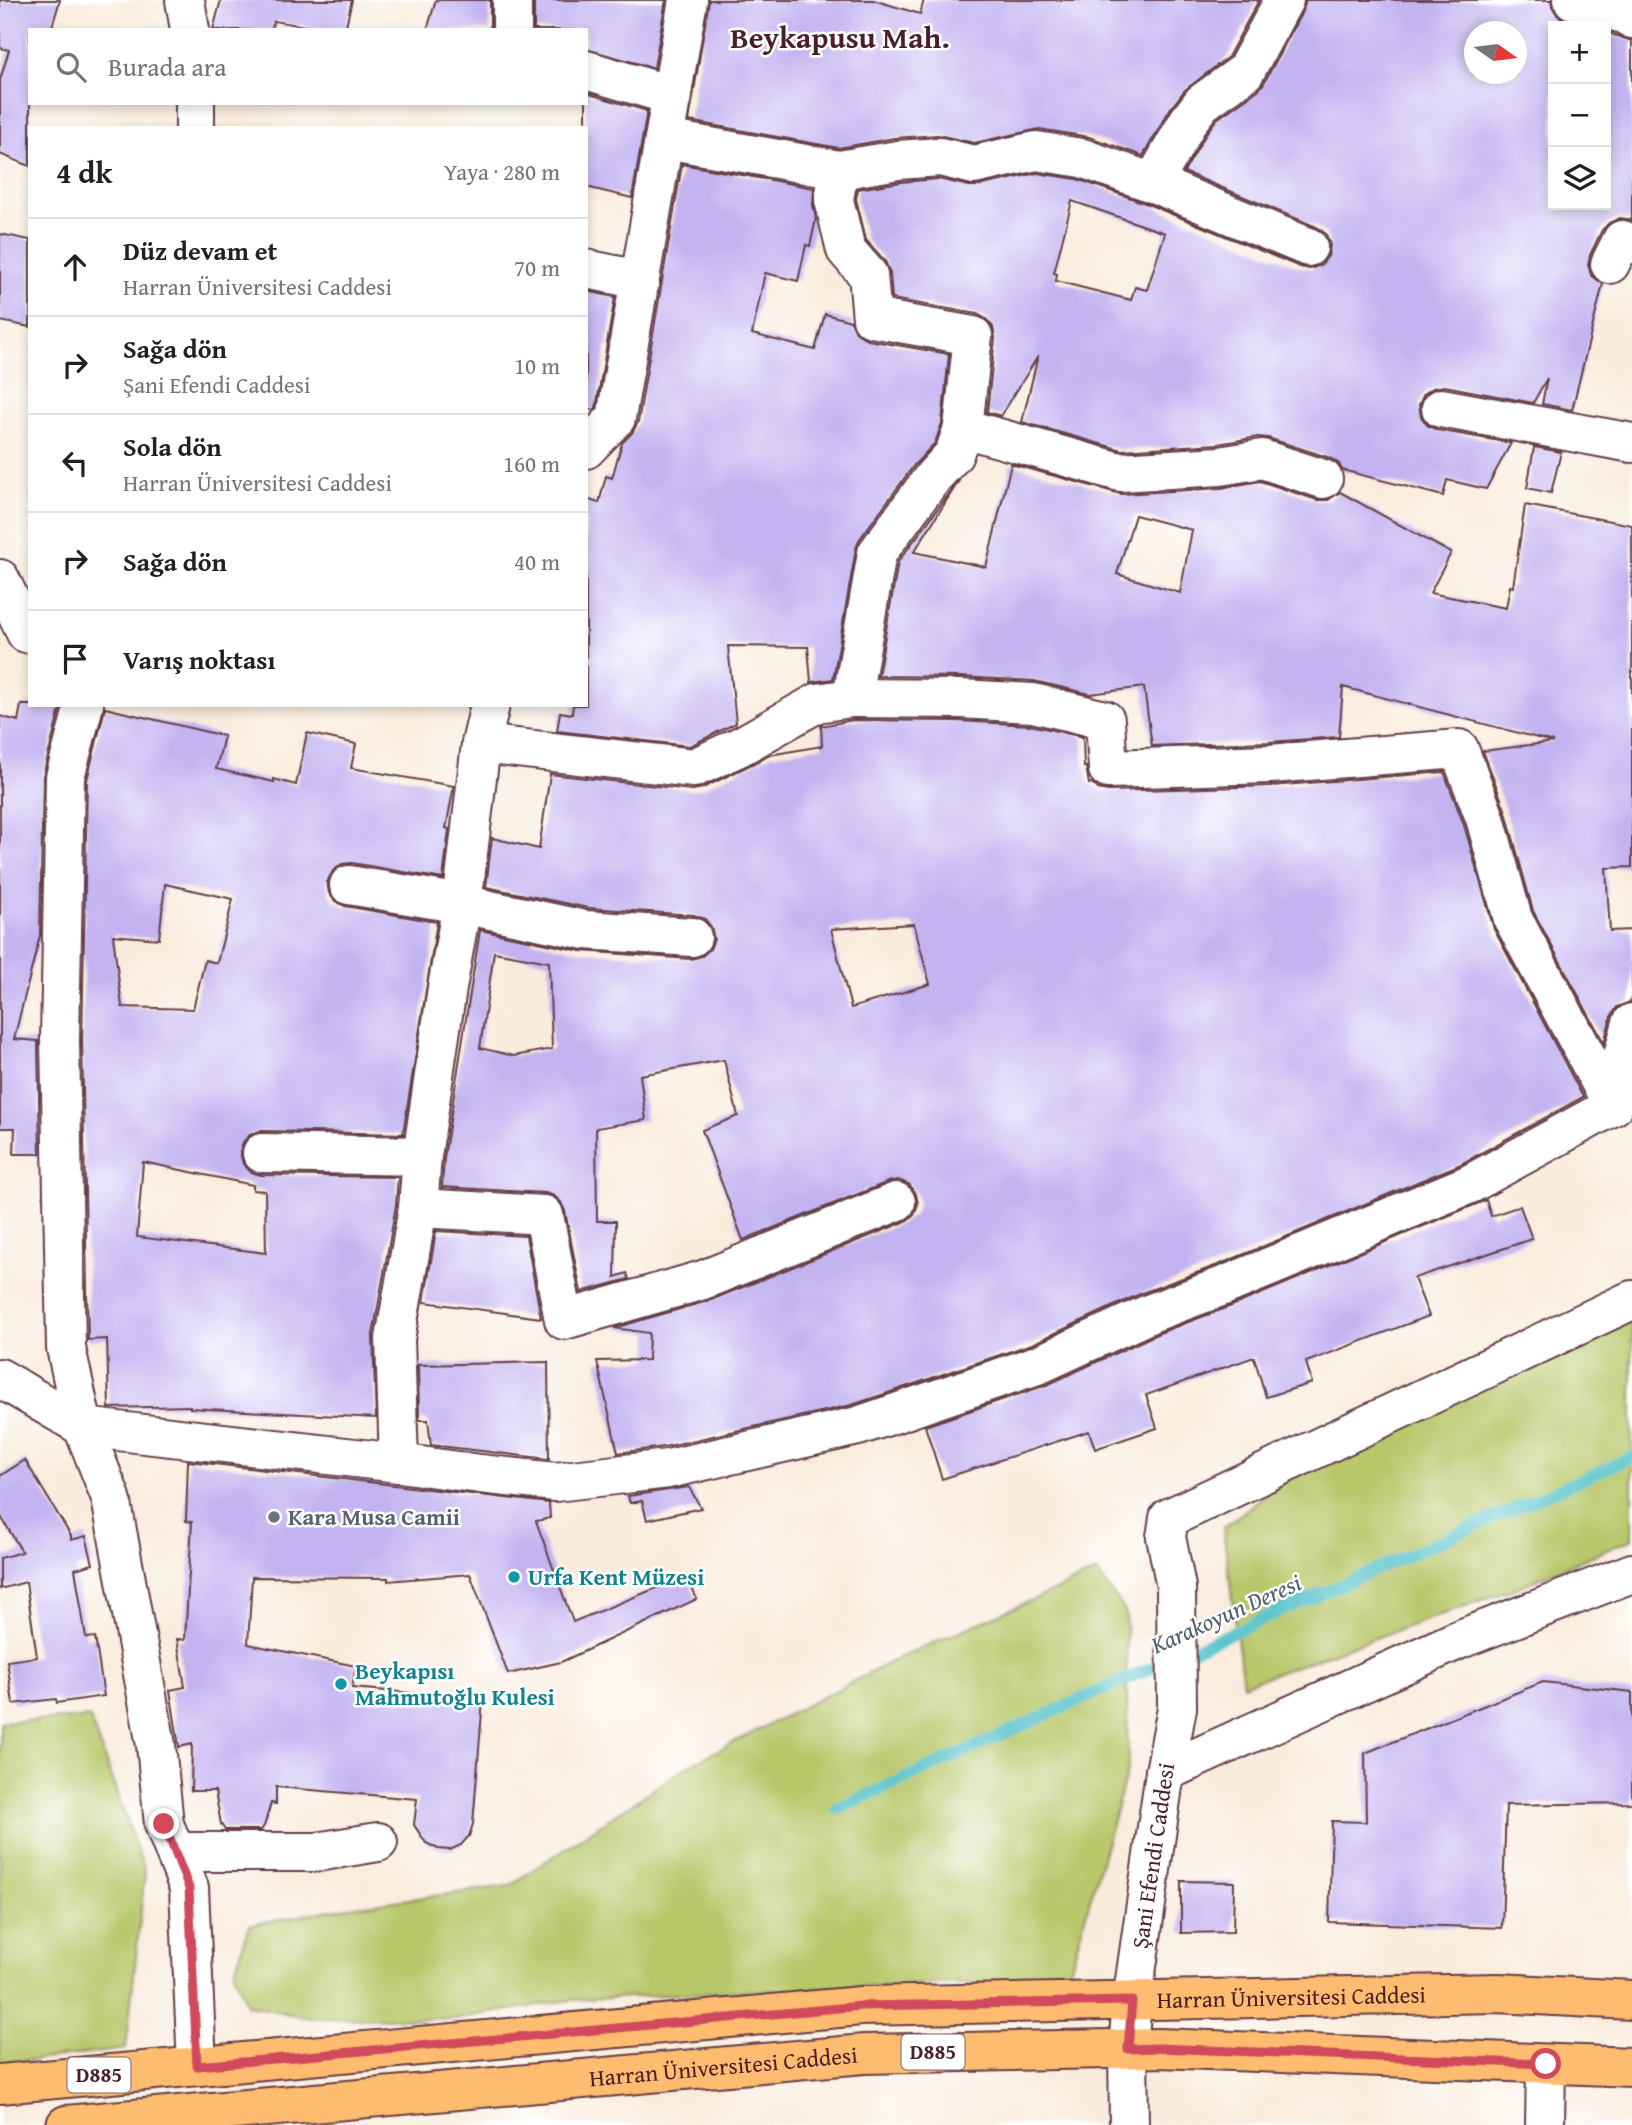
<!DOCTYPE html>
<html lang="tr">
<meta charset="utf-8">
<style>
:root{--surface:#fff;--page:#f6f6f6;--text:#202124;--muted:#757577;--line:#e0e0e0}
body{margin:0;font-family:"Gentium Book Plus",serif;background:var(--page);color:var(--text)}
.controls{position:absolute;right:21px;top:21px;display:grid;overflow:hidden;border-radius:0px;box-shadow:0 4px 10px #0003}
.controls button{width:63px;height:63px;display:grid;place-items:center;padding:0;border:0;border-bottom:2px solid var(--line);background:var(--surface);color:var(--text);font:35px sans-serif}
.compass{position:absolute;left:1464px;top:21px;width:63px;height:63px;border-radius:50%;background:var(--surface);box-shadow:0 4px 10px #0003;rotate:104deg}
.stop{position:absolute;width:21px;height:21px;margin:-16px;border:5px solid #d1495b;border-radius:50%;background:#fff}
.stop.end{background:#d1495b;border-color:#fff;box-shadow:0 2px 7px #0008}
.list{margin:0;padding:0;list-style:none}
h2{display:flex;justify-content:space-between;align-items:center;height:91px;margin:0;padding:0 28px;font-size:30px}
h2 small{font-size:23px;font-weight:400;color:var(--muted)}
.list li{display:grid;grid-template-columns:46px 1fr auto;gap:21px;align-items:center;box-sizing:border-box;height:98px;padding:0 28px;border-top:2px solid var(--line)}
.list b{display:block;font-size:26px;white-space:nowrap}
.list p{margin:0;font-size:23px;white-space:nowrap;color:var(--muted)}
.list em{font-size:23px;font-style:normal;color:var(--muted)}
.icon{flex:none;width:38px;height:38px;fill:none;stroke:currentColor;stroke-width:2;stroke-linecap:round;stroke-linejoin:round}
.map{position:relative;flex:none;width:1632px;height:2125px;overflow:hidden}
.search{position:absolute;background:var(--surface);box-shadow:0 4px 10px #0003;left:28px;top:28px;width:560px;height:77px;display:flex;align-items:center;gap:18px;box-sizing:border-box;padding:0 24px;border-radius:0px;color:var(--muted);font-size:26px}
.panel{position:absolute;background:var(--surface);box-shadow:0 4px 10px #0003;left:28px;top:126px;width:560px;height:581px;border-radius:0px}
.map>svg:first-child{display:block}
.green{fill:#b7c769;stroke:#80734a;stroke-width:2}
.lines{fill:none;stroke-linecap:round;stroke-linejoin:round}
.stream{stroke:#55c2ca;stroke-width:12}
.building{fill:#c3b4f1;fill-rule:evenodd}
.minor-casing{stroke:#643e46;stroke-width:42}
.major-casing{stroke:#643e46;stroke-width:42}
.minor{stroke:#fff;stroke-width:38}
.major{stroke:#fdbc6f;stroke-width:38}
.route{stroke:#d1495b;stroke-width:9}
.worship-dot{fill:#6b7280;stroke:#fff;stroke-width:2.5}
.culture-dot{fill:#0f9aa8;stroke:#fff;stroke-width:2.5}
.labels{text-anchor:middle;stroke-width:5;stroke-linejoin:round;paint-order:stroke}
.shield{fill:#fff;stroke:#80626b;stroke-width:2}
.shield-label{font-size:21px;font-weight:bold;fill:#4a1f2b}
.worship-label{font-size:23px;font-weight:bold;fill:#5b616d;stroke:#fff;text-anchor:start}
.culture-label{font-size:23px;font-weight:bold;fill:#0d838f;stroke:#fff;text-anchor:start}
.street-label{font-size:23px;fill:#4a1f2b;stroke:#fff}
.water-label{font-size:24px;font-style:italic;fill:#4e606b;stroke:#fff}
.district-label{font-size:30px;font-weight:bold;fill:#4a1f2b;stroke:#fff}
</style>
<div class="map">
<svg width="1632" height="2125" viewBox="0 0 1632 2125">
<rect width="100%" height="100%" fill="#fff"/>
<filter id="ink" filterUnits="userSpaceOnUse"><feTurbulence type="fractalNoise" baseFrequency=".0143" numOctaves="2"/><feDisplacementMap in="SourceGraphic" scale="14" xChannelSelector="R" yChannelSelector="G"/><feConvolveMatrix kernelMatrix="1 2 1 2 8 2 1 2 1" color-interpolation-filters="sRGB"/></filter>
<filter id="wash" filterUnits="userSpaceOnUse"><feTurbulence type="fractalNoise" baseFrequency=".00686" numOctaves="4" result="noise"/><feDisplacementMap in="SourceGraphic" scale="28" xChannelSelector="R" yChannelSelector="G"/><feGaussianBlur stdDeviation="1.57" result="paint"/><feColorMatrix in="noise" values="0 0 0 0 0 0 0 0 0 0 0 0 0 0 0 0 0 1.4 0 .05"/><feComposite in="paint" operator="in"/></filter>
<g filter="url(#wash)">
<rect width="100%" height="100%" fill="#f9ecdc"/>
<g class="green">
<polygon points="1632,1315 1632,1539 1516,1588 1243,1685 1223,1528 1294,1472"/>
<polygon points="1097,1572 1126,1613 1128,1768 1067,1980 743,1991 572,2000 453,2019 310,2018 247,2005 234,1973 250,1925 342,1908 509,1886 691,1764 907,1654"/>
<polygon points="90,1718 145,1872 126,2049 0,2064 0,1722"/>
</g>
<g class="lines">
<polyline class="stream" points="837,1809 1097,1692 1632,1457"/>
</g>
<g id="blocks">
<g class="building">
<polygon points="0,0 60,0 51,30 30,30 30,166 0,154 0,80 9,50 0,48"/>
<polygon points="221,0 352,0 345,30 329,30 274,21 271,30 213,30"/>
<polygon points="436,0 490,0 490,30 427,30"/>
<polygon points="534,0 666,0 654,68 586,49 586,30 534,30"/>
<polygon points="709,0 873,0 920,14 924,0 1259,0 1228,57 1185,90 1170,109 1143,156 1089,137 1039,129 974,143 938,135 894,138 839,148 689,121"/>
<path d="M1306 0H1552V6L1558 16 1567 21 1586 26H1553V205H1606V32L1632 41V220L1620 218 1609 223 1602 230 1590 255 1588 265 1591 275 1603 284 1572 410 1542 404 1547 378 1533 403 1445 386 1433 388 1424 394 1419 405 1421 416 1427 425 1437 430 1511 443 1486 489 1447 480 1443 496 1342 470 1339 464 1330 458 1268 438 1258 437 1218 444 1122 450 1022 422 1038 356 1001 416 987 412 995 338 993 327 986 319 977 314 892 299 890 273 885 261 866 240 856 199 858 189 901 182 938 179 969 186H978L1037 173 1077 179 1145 203 1300 267 1310 269 1321 265 1328 256 1330 245 1326 234 1317 227 1184 172 1207 132 1217 119 1258 90 1264 83 1303 10ZM1474 32H1516V74H1474ZM1072 201 1165 233 1147 290 1135 287 1131 300 1056 281 1057 274 1054 273Z"/>
<polygon points="586,93 647,111 632,198 586,187"/>
<polygon points="682,164 814,188 813,205 816,219 810,246 806,245 798,281 765,273 752,334 815,350 825,314 851,321 857,333 868,340 949,354 942,423 935,443 915,464 859,540 856,549 833,679 811,682 808,647 728,646 736,723 690,746 557,731 560,712 572,714 573,705 586,705 586,499 599,503 606,476 612,478 622,443 632,433 638,422"/>
<polygon points="0,234 30,240 30,327 0,321"/>
<polygon points="586,291 615,297 596,408 594,410 586,408"/>
<polygon points="1534,447 1561,452 1551,493 1527,488"/>
<path d="M1011 464 1121 494 1221 488 1260 481 1317 500H1328L1340 492 1451 553 1430 593 1506 608 1510 586 1513 587 1525 505 1632 525V867L1606 868 1610 931 1632 930V994L1630 1002 1617 1007 1611 1017 1604 1043 1533 911 1506 812 1483 751 1553 742 1343 687 1339 737 1269 742 1152 746 1144 687 1090 694 1034 681 960 677 878 676 898 562 960 479 914 552 986 567ZM1135 515 1192 530 1180 593 1117 574Z"/>
<polygon points="21,705 61,705 43,776 40,935 14,1039 38,1041 40,1154 14,1154 15,1128 0,1128 0,716 18,721"/>
<path d="M105 708 224 736 216 769 274 782V779L296 785 307 733 356 744 351 768 454 786 446 828 449 829 443 879 352 863 342 864 333 871 327 882 329 893 335 901 345 906 437 922 403 1134 262 1131 251 1134 243 1142 240 1152 243 1164 251 1172 261 1175 398 1177 396 1205 373 1335 376 1418 190 1408V1406L109 1408 107 1339 88 1340 82 1041 87 780ZM165 884 233 899 217 963 205 960 193 1009 122 1007 113 935 159 939ZM143 1162 253 1185V1190L265 1191 266 1253 137 1237Z"/>
<path d="M853 720 959 721 1030 725 1083 737 1084 767H1086L1089 784 1092 783 1098 789 1108 791 1271 786 1444 772 1464 825 1494 929 1583 1097 1461 1164 1218 1265 1142 1293 1032 1344 852 1405 664 1447 618 1453 597 1361 648 1360 649 1333 614 1328 711 1300 904 1222 914 1215 918 1204 916 1194 909 1184 898 1180 888 1182 743 1240 702 1130 738 1116 724 1060 640 1075 646 1120 596 1128 597 1221H616L615 1277 627 1273 629 1279 581 1292 565 1211 561 1202 554 1196 545 1193 442 1187 444 1158 480 930 581 951 691 959 702 956 710 949 714 939 711 927 705 919 694 915 588 908 486 887 492 838 539 849 550 774 692 790 703 788 770 755 822 746 821 726ZM914 924 930 984 851 1008 831 929ZM494 952 549 962 552 1049 514 1056 480 1048Z"/>
<polygon points="1486,1200 1491,1216 1520,1206 1532,1239 1414,1278 1429,1316 1306,1362 1312,1383 1266,1397 1254,1357 1146,1395 1157,1428 1095,1449 1089,1431 942,1479 925,1426 1049,1384 1159,1333 1234,1305"/>
<polygon points="436,1231 526,1236 541,1318 424,1302"/>
<polygon points="548,1362 549,1459 431,1445 428,1420 419,1420 418,1365"/>
<polygon points="25,1460 71,1536 71,1540 86,1536 93,1564 75,1569 86,1638 95,1637 104,1696 57,1703 56,1699 13,1704 7,1661 37,1657 26,1582 0,1589 0,1558 22,1552 0,1515 0,1476"/>
<polygon points="188,1461 549,1503 550,1518 536,1521 573,1622 686,1576 697,1599 561,1662 508,1674 470,1574 388,1581 388,1578 252,1577 248,1644 356,1666 352,1688 483,1699 473,1824 469,1836 461,1845 450,1850 438,1849 426,1843 414,1825 417,1799 276,1787 276,1804 271,1803 264,1826 261,1830 225,1830 221,1824 215,1791 191,1791 192,1744 179,1747 170,1690 185,1687 177,1639 185,1640 192,1522 186,1521"/>
<polygon points="689,1487 701,1508 647,1520 642,1501 630,1503 628,1496"/>
<polygon points="1543,1682 1632,1692 1632,1803 1506,1805 1502,1928 1329,1922 1332,1821 1366,1822 1365,1753"/>
<polygon points="1181,1881 1234,1882 1233,1932 1181,1933"/>
</g>
</g>
</g>
<g filter="url(#ink)">
<use href="#blocks" fill-opacity="0" stroke="#643e46" stroke-width="2"/>
<g class="lines">
<defs>
<g id="minor">
<polyline points="185,0 190,30"/>
<polyline points="1284,0 1245,72 1202,103 1189,120 1153,183 1308,247"/>
<polyline points="1573,0 1623,14 1632,19"/>
<polyline points="512,30 512,0"/>
<polyline points="586,70 673,96"/>
<polyline points="195,103 195,128"/>
<polyline points="665,139 839,170 898,160 940,157 974,165 1036,151 1082,158 1153,183"/>
<polyline points="839,170 834,200 846,250 868,275 872,318 973,336 963,428 1120,472 1220,466 1262,459 1323,479"/>
<polyline points="1610,264 1622,240 1632,244"/>
<polyline points="586,269 640,280"/>
<polyline points="1441,408 1632,443"/>
<polyline points="586,449 616,418 688,0"/>
<polyline points="0,579 26,633 30,634"/>
<polyline points="852,698 960,699 1033,703 1105,720 1108,769 1270,764 1459,749 1485,818 1513,919 1613,1106"/>
<polyline points="84,705 65,777 60,1041 66,1348 83,1427 111,1498 156,1745 164,1824 189,1888 197,2066"/>
<polyline points="481,744 694,768 741,746 817,703 852,698 877,553 933,477 954,454 963,428"/>
<polyline points="349,885 462,904 585,930 692,937"/>
<polyline points="262,1153 422,1156"/>
<polyline points="418,1208 544,1215 564,1320 703,1280 896,1202"/>
<polyline points="0,1378 83,1427 399,1463 395,1339 418,1208 422,1156 447,988 462,904 481,744 490,705"/>
<polyline points="399,1463 480,1474 555,1482 668,1469 858,1426 1040,1364 1151,1313 1226,1285 1470,1184 1613,1106 1618,1074 1632,1023"/>
<polyline points="1165,1772 1458,1640 1632,1573"/>
<polyline points="175,1852 317,1852 378,1842"/>
<path id="s1" d="M1129 2125 1128 2049 1132 2001 1165 1772 1177 1708 1176 1587 1166 1537 1169 1518 1632 1300"/>
<polyline points="1545,2125 1546,2064"/>
</g>
<g id="major">
<path id="s2" d="M0 2084 861 2006 1498 1993 1632 2000"/>
<path id="s3" d="M66 2125 864 2054 1159 2048 1632 2067"/>
</g>
</defs>
<use href="#minor" class="minor-casing"/>
<use href="#major" class="major-casing"/>
<use href="#minor" class="minor"/>
<use href="#major" class="major"/>
</g>
</g>
<g class="lines" filter="url(#ink)">
<polyline class="route" points="164,1824 189,1888 197,2066 861,2006 1132,2001 1128,2049 1159,2048 1546,2064"/>
</g>
<circle class="worship-dot" cx="274" cy="1517" r="7"/>
<g class="culture-dot">
<circle cx="514" cy="1577" r="7"/>
<circle cx="341" cy="1684" r="7"/>
</g>
<g class="labels">
<g class="shield">
<rect x="901.5" y="2034.5" width="63" height="35" rx="5"/>
<rect x="67.5" y="2057.5" width="63" height="35" rx="5"/>
</g>
<g class="shield-label">
<text x="933" y="2059">D885</text>
<text x="99" y="2082">D885</text>
</g>
<g class="worship-label">
<text x="288" y="1525">Kara Musa Camii</text>
</g>
<g class="culture-label">
<text x="528" y="1585">Urfa Kent Müzesi</text>
<text x="355" y="1679">Beykapısı<tspan x="355" dy="26">Mahmutoğlu Kulesi</tspan></text>
</g>
<g class="street-label">
<text dy="8" stroke="none"><textPath href="#s1" startOffset="271">Şani Efendi Caddesi</textPath></text>
<text dy="8" stroke="none"><textPath href="#s2" startOffset="1295">Harran Üniversitesi Caddesi</textPath></text>
<text dy="8" stroke="none"><textPath href="#s3" startOffset="660">Harran Üniversitesi Caddesi</textPath></text>
</g>
<g class="water-label">
<text transform="translate(1226 1614) rotate(-24)" y="8">Karakoyun Deresi</text>
</g>
<g class="district-label">
<text x="840" y="48">Beykapusu Mah.</text>
</g>
</g>
</svg>
<div class="controls">
<button>+</button>
<button>−</button>
<button><svg class="icon" aria-label="layers" viewBox="0 0 24 24"><path d="M12 4l9 5-9 5-9-5zM3 14l9 5 9-5"/></svg></button>
</div>
<svg class="compass" viewBox="-18 -18 36 36"><path d="M0-13l5 13h-10z" fill="#e53935"/><path d="M0 13l5-13h-10z" fill="#757577"/></svg>
<div class="stop" style="left:1546px;top:2064px"></div>
<div class="stop end" style="left:164px;top:1824px"></div>
<div class="search"><svg class="icon" aria-label="search" viewBox="0 0 24 24"><circle cx="10" cy="10" r="6"/><path d="M15 15l6 6"/></svg>Burada ara</div>
<section class="panel">
<h2>4 dk<small>Yaya · 280 m</small></h2>
<ul class="list">
<li><svg class="icon" aria-label="ahead" viewBox="0 0 24 24"><path d="M12 20V5M6 11l6-6 6 6"/></svg><div><b>Düz devam et</b><p>Harran Üniversitesi Caddesi</p></div><em>70 m</em></li>
<li><svg class="icon" aria-label="right" viewBox="0 0 24 24"><path d="M7 20v-9h11M14 6l5 5-5 5"/></svg><div><b>Sağa dön</b><p>Şani Efendi Caddesi</p></div><em>10 m</em></li>
<li><svg class="icon" aria-label="left" viewBox="0 0 24 24"><path d="M17 20v-9H6M10 6l-5 5 5 5"/></svg><div><b>Sola dön</b><p>Harran Üniversitesi Caddesi</p></div><em>160 m</em></li>
<li><svg class="icon" aria-label="right" viewBox="0 0 24 24"><path d="M7 20v-9h11M14 6l5 5-5 5"/></svg><div><b>Sağa dön</b></div><em>40 m</em></li>
<li><svg class="icon" aria-label="arrive" viewBox="0 0 24 24"><path d="M6 21V4h12l-3 4 3 4H6"/></svg><div><b>Varış noktası</b></div></li>
</ul>
</section>
</div>
